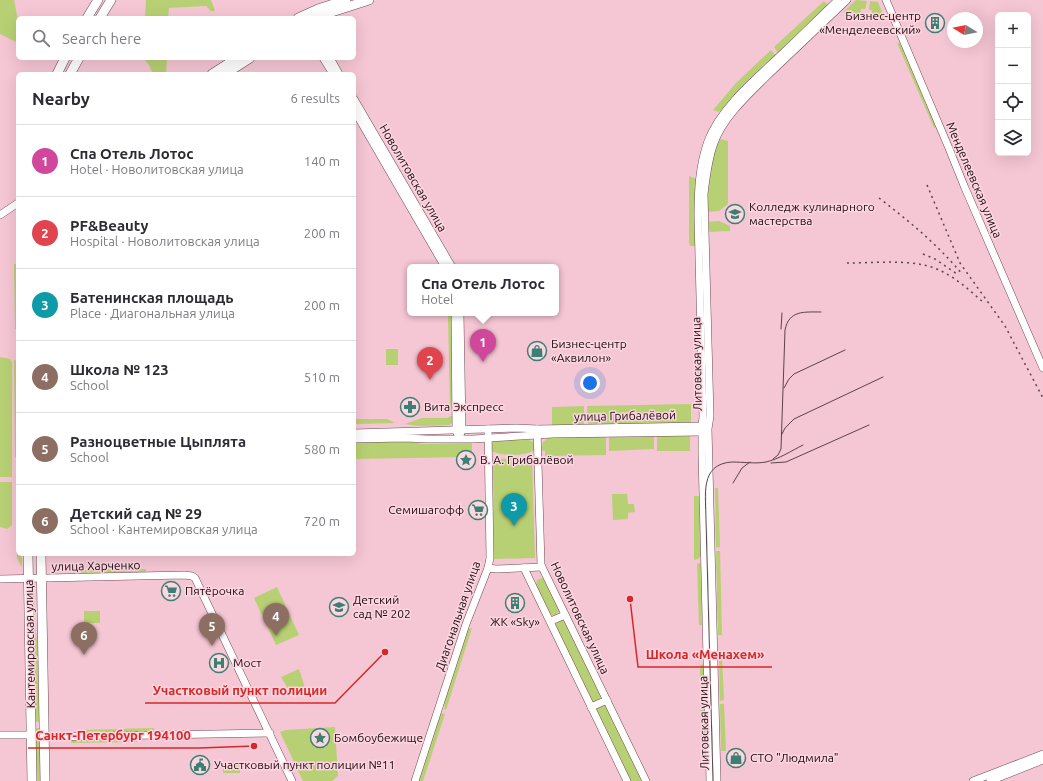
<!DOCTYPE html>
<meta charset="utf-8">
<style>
:root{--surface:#fff;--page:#f2f2f3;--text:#2b2b33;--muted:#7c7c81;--line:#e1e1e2;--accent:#3c8074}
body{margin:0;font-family:Ubuntu,sans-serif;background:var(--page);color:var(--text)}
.controls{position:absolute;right:12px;top:12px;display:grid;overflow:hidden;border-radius:6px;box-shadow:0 4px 16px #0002}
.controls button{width:36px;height:36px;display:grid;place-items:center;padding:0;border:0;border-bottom:1px solid var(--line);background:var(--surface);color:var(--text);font:20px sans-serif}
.compass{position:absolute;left:947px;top:12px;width:36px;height:36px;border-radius:50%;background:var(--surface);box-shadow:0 4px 16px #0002;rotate:280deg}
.you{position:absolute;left:590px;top:383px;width:14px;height:14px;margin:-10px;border:3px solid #fff;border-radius:50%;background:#1a73e8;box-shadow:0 0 0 6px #1a73e833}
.badge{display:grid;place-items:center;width:26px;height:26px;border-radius:50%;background:var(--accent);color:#fff;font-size:13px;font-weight:700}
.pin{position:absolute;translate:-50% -33px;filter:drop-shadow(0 1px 2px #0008)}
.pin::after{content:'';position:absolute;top:21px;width:14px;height:12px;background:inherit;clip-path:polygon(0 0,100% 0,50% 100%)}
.popup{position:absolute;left:407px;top:264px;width:152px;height:52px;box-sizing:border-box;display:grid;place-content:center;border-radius:6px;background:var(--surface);filter:drop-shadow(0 1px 3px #0005);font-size:13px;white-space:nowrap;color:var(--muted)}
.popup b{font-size:15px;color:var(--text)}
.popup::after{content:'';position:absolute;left:50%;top:100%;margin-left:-8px;border:8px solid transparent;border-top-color:var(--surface)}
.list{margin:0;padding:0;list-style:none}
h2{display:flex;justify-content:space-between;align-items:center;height:52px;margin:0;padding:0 16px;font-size:17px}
h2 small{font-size:13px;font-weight:400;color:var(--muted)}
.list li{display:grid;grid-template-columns:26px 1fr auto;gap:12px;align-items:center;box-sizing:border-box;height:72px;padding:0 16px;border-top:1px solid var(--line)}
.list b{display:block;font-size:15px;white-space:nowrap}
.list p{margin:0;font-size:13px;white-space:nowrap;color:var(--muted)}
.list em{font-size:13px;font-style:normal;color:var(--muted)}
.icon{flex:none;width:22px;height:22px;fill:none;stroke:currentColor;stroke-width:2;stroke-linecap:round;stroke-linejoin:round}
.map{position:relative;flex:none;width:1043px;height:781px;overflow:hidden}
.search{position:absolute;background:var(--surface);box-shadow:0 4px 16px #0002;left:16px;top:16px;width:340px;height:44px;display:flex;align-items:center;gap:10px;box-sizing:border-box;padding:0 14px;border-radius:6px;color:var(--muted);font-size:15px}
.panel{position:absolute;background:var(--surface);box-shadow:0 4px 16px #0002;left:16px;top:72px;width:340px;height:484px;border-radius:6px}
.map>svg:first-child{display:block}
.green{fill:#b8d074}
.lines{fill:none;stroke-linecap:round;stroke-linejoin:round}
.minor-casing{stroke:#704954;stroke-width:8}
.major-casing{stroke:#704954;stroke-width:10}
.minor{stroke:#fff;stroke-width:7}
.major{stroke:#fff;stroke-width:9}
.tram{stroke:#5c434a;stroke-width:1}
.rail{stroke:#5c434a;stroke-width:1.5;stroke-dasharray:2 4;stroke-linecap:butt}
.labels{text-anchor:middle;stroke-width:3;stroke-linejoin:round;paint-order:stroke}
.poi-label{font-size:12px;fill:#1c0c11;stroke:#fdd6e0;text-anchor:start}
.street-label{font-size:12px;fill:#1c0c11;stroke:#fdd6e0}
.leader{fill:none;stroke:#d62828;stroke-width:1.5}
.callout-dot{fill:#d62828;stroke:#fdd6e0;stroke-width:1.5}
.callout-label{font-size:13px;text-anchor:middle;font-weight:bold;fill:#d62828;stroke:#fdd6e0;stroke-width:3;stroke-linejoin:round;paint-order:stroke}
</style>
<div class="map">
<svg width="1043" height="781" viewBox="0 0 1043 781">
<rect width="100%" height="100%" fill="#f5c6d3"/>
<g class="green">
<path d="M0 0H14C17 14 20 28 16 42L0 34Z"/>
<polygon points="146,0 211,0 215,11 211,11 206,6 169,8 168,18 145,18"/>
<polygon points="856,0 867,1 865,9 861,9 860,15 843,12"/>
<polygon points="824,1 828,5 778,53 774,47"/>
<polygon points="870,1 878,2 885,20 870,17 872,10 869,10"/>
<polygon points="897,43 900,43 936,127 934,128"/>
<polygon points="771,50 775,55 746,82 723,110 718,112 713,110 736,83"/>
<polygon points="143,58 167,58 166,74 153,74 149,65"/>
<path d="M720 139 728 141V204L719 211 707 212C708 187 709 162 720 139Z"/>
<polygon points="689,176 696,179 696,246 690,246 689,242"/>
<polygon points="719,221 730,226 730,231 707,232 707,222"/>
<polygon points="14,264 18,264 17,329 15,329"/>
<polygon points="448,314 452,314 453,410 450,410"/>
<rect x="386" y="349" width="12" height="16"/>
<polygon points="0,357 10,359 12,362 12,477 0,477"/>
<polygon points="14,360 18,361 18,456 15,457"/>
<polygon points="691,404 691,423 588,425 587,406"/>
<polygon points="584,406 584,425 552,425 552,407"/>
<polygon points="450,416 453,416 453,422 449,425 419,426 405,424 422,418 448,418"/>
<polygon points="354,419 387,419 395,423 354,424"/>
<polygon points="654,435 654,449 609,451 609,436"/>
<rect x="657" y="435" width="33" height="16"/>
<polygon points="606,436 606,455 545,456 545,451 541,450 543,442 548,438"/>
<polygon points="405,440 421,444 472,443 472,456 468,456 467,457 354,459 354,441"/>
<path d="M497 440H529L533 442 535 450C522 457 504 456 491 451L492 443Z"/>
<polygon points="532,458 535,558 494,559 493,459"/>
<polygon points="0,482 12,482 12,525 7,529 0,527"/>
<polygon points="16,482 18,482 18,554 22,554 22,566 21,566 17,558"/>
<polygon points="715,488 718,488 720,547 716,548"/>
<polygon points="612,494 627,494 628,504 634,504 635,512 628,513 628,519 613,520"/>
<polygon points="694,496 699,496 701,556 698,559 694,560"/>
<polygon points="716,551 720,551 722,635 718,635"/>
<polygon points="700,563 701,565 702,625 699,625 697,564"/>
<polygon points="146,569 146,572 81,573 81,570"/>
<polygon points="542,578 545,579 560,611 554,616 550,614 536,585 537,580"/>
<polygon points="32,585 34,586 35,624 38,651 40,722 35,722"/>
<polygon points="277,587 299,635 276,645 254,598"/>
<rect x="84" y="611" width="16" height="12"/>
<polygon points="561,620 565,621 602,696 601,699 594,702 592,701 556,626 557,622"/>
<polygon points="472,628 446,710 444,709 445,706 443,705 467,629"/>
<polygon points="719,656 722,656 724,700 720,701"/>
<polygon points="704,664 705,740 701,740 700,665"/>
<polygon points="299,669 307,694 292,695 281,677"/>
<polygon points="720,704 724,704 726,751 721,751"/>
<polygon points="604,705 606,705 643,781 631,781 597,711 597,708"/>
<polygon points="440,713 445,714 423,781 418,781"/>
<polygon points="335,727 338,776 332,781 303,781 280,732 286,730"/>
<polygon points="35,728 40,728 41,781 37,781"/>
<polygon points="154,728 154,732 77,733 77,730"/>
<polygon points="137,738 137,742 71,743 71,739"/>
<rect x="223" y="762" width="17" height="11"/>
</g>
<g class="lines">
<defs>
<g id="minor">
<polyline points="886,0 948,146 965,188 1043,368"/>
<polyline points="323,58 333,74"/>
<polyline points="330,58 339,74"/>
<polyline points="354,99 452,267"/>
<polyline points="354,110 445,267"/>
<polyline points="0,215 18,203"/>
<polyline points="455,313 456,429 457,433"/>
<polyline points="460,313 462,429 461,433"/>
<polyline points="537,429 541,565 646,781"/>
<polyline points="354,433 517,428 537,429 702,426 705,427"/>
<polyline points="354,439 405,438 427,439 473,439 553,434 702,432 705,430"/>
<polyline points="488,568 496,569 542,567"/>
<polyline points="524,568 627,781"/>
<polyline points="0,579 184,575 192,576 195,578 292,781"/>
<polyline points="551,621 565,615"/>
<polyline points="591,707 607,700"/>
<polyline points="0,735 31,735"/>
<polyline points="44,737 270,733"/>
<polyline points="415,781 466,624 488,568 490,558 488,429"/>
<path d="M710 781 702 453V426L703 417 698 217C698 191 699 166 708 141 721 107 757 78 783 53 801 36 819 18 838 0"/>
<path d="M717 781 708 429 710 416 704 194C706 177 708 159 714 143 724 116 749 94 769 74 795 49 821 25 847 0"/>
<polyline points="973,781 1043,754"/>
<polyline points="990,781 1043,760"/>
</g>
<g id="major">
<polyline points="87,18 98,0"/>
<polyline points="100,18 111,0"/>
<polyline points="298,18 318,9 346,0"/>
<polyline points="313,18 369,0"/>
<polyline points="57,74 65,58"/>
<polyline points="70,74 79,58"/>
<polyline points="212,74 237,58"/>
<polyline points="225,74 250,58"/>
<polyline points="28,554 32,781"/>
<polyline points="41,554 45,781"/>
</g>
</defs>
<use href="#minor" class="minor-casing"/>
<use href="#major" class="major-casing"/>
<use href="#minor" class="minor"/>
<use href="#major" class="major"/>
<g class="tram">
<polyline points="781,329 782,313"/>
<polyline points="784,388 789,379 794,374 845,350"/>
<polyline points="782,434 785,428 794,419 883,377"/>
<path d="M773 459 778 455 781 449 785 330C789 310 804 312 821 312"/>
<polyline points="771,463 786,462 869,425"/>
<polyline points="733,483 742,468 750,462"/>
<path d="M713 781 706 520C706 496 699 464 732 462 743 462 756 464 766 462 779 459 791 451 803 445"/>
</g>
<g class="rail">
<polyline points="927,185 960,263 1005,326 1043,398"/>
<path d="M879 198C909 221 937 244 962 274"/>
<polyline points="923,254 935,259 957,274"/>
<path d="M847 263C871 263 900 260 924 265 948 270 967 288 984 303"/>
</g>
</g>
<defs>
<symbol id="building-ring" viewBox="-11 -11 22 22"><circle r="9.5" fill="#fdd6e0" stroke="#3c8074" stroke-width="1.5"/><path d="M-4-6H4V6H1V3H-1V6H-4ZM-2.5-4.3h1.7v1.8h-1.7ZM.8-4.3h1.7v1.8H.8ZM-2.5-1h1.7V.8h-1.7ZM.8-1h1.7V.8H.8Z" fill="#3c8074"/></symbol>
<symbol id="university-ring" viewBox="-11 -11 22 22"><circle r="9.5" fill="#fdd6e0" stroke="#3c8074" stroke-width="1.5"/><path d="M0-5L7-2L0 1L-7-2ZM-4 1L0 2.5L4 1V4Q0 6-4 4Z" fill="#3c8074"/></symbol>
<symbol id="shop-ring" viewBox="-11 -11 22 22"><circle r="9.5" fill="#fdd6e0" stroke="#3c8074" stroke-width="1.5"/><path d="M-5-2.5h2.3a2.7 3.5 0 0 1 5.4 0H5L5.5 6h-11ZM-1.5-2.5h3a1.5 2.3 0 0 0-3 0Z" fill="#3c8074"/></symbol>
<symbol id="pharmacy-ring" viewBox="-11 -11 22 22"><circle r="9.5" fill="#fdd6e0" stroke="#3c8074" stroke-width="1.5"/><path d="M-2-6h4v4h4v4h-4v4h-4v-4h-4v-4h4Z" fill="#3c8074"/></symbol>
<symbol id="sight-ring" viewBox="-11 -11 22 22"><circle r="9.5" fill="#fdd6e0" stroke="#3c8074" stroke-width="1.5"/><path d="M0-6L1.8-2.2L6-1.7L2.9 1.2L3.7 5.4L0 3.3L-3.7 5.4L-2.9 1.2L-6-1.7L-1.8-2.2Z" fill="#3c8074"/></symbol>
<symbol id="supermarket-ring" viewBox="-11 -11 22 22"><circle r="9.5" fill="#fdd6e0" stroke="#3c8074" stroke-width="1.5"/><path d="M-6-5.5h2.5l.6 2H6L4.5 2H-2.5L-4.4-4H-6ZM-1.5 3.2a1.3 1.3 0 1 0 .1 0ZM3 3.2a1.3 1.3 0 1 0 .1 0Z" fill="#3c8074"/></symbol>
<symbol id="school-ring" viewBox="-11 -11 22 22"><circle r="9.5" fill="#fdd6e0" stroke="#3c8074" stroke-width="1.5"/><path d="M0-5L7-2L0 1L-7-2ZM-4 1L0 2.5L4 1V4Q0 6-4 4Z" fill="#3c8074"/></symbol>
<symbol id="hospital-ring" viewBox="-11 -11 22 22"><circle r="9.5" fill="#fdd6e0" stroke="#3c8074" stroke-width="1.5"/><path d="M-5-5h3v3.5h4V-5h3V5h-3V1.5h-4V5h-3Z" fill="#3c8074"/></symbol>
<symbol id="civic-ring" viewBox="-11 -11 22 22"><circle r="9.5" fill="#fdd6e0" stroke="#3c8074" stroke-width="1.5"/><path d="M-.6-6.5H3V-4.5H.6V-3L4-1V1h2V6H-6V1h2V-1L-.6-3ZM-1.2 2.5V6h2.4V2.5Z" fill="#3c8074"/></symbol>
</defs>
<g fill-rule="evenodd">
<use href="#building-ring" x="924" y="12" width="22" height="22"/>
<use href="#university-ring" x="724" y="203" width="22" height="22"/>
<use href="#shop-ring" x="526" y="340" width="22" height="22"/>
<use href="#pharmacy-ring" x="399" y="396" width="22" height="22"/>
<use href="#sight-ring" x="455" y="449" width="22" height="22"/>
<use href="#supermarket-ring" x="467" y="499" width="22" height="22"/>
<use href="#supermarket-ring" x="160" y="580" width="22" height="22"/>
<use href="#building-ring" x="504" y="592" width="22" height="22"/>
<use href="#school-ring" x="328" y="596" width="22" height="22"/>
<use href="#hospital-ring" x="208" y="652" width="22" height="22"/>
<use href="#sight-ring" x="309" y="727" width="22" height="22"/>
<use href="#shop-ring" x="725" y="747" width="22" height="22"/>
<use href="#civic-ring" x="189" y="754" width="22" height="22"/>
</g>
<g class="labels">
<g class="poi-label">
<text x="921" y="20" text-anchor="end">Бизнес-центр<tspan x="921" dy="14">«Менделеевский»</tspan></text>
<text x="749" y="211">Колледж кулинарного<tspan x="749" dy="14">мастерства</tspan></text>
<text x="551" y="348">Бизнес-центр<tspan x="551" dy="14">«Аквилон»</tspan></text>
<text x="424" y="411">Вита Экспресс</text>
<text x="480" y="464">В. А. Грибалёвой</text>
<text x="464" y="514" text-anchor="end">Семишагофф</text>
<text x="185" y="595">Пятёрочка</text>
<text x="353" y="604">Детский<tspan x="353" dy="14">сад № 202</tspan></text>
<text x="515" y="626" text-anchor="middle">ЖК «Sky»</text>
<text x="233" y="667">Мост</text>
<text x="334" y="742">Бомбоубежище</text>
<text x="750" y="762">СТО "Людмила"</text>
<text x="214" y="769">Участковый пункт полиции №11</text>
</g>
<g class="street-label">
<text transform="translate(413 178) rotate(60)" y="4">Новолитовская улица</text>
<text transform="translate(974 180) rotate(67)" y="4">Менделеевская улица</text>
<text transform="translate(697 364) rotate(-91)" y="4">Литовская улица</text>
<text transform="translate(625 416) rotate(-1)" y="4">улица Грибалёвой</text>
<text transform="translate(96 566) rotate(-1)" y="4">улица Харченко</text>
<text transform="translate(458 616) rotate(-71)" y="4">Диагональная улица</text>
<text transform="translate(580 618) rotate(65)" y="4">Новолитовская улица</text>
<text transform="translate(30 644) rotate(-91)" y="4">Кантемировская улица</text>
<text transform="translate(704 723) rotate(-91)" y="4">Литовская улица</text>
</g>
</g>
<path class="leader" d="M630 599L638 667H772M385 652L335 703H145M254 746L199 748H28"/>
<g class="callout-dot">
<circle cx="630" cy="599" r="4"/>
<circle cx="385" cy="652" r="4"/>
<circle cx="254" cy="746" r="4"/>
</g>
<g class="callout-label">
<text x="705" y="659">Школа «Менахем»</text>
<text x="240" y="695">Участковый пункт полиции</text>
<text x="113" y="740">Санкт-Петербург 194100</text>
</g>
</svg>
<div class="controls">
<button>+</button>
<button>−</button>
<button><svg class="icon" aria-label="locate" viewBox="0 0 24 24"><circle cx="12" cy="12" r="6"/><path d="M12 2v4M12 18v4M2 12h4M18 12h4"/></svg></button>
<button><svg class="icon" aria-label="layers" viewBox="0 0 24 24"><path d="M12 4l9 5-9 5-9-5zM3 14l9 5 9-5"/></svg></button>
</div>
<svg class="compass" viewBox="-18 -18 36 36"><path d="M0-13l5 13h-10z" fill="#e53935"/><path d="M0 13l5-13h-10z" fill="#7c7c81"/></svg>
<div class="you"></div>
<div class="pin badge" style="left:483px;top:362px;background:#d1479c">1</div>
<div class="popup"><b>Спа Отель Лотос</b>Hotel</div>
<div class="pin badge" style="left:430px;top:380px;background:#e0444e">2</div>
<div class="pin badge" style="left:514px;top:526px;background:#0f9aa8">3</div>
<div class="pin badge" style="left:276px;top:636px;background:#8d6e63">4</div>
<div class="pin badge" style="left:212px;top:646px;background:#8d6e63">5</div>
<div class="pin badge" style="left:84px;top:655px;background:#8d6e63">6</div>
<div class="search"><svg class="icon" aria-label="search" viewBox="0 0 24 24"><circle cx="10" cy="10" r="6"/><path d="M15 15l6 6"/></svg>Search here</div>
<section class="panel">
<h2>Nearby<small>6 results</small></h2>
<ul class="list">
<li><span class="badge" style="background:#d1479c">1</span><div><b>Спа Отель Лотос</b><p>Hotel · Новолитовская улица</p></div><em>140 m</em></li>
<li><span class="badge" style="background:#e0444e">2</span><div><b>PF&amp;Beauty</b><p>Hospital · Новолитовская улица</p></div><em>200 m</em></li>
<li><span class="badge" style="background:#0f9aa8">3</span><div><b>Батенинская площадь</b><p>Place · Диагональная улица</p></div><em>200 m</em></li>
<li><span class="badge" style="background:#8d6e63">4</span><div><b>Школа № 123</b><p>School</p></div><em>510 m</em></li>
<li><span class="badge" style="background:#8d6e63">5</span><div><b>Разноцветные Цыплята</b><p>School</p></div><em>580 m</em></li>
<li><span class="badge" style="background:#8d6e63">6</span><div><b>Детский сад № 29</b><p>School · Кантемировская улица</p></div><em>720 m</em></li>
</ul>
</section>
</div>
